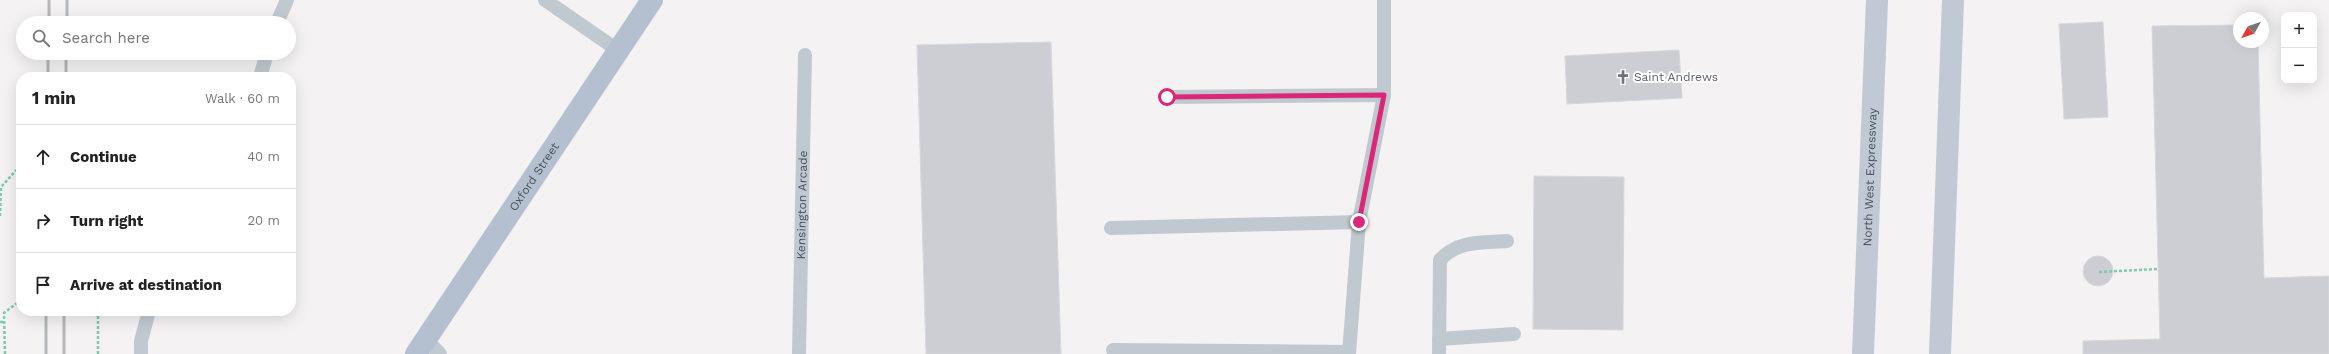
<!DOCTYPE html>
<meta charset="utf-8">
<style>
:root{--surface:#fff;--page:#f6f6f6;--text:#222;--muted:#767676;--line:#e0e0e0}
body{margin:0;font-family:"Work Sans",sans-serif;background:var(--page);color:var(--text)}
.controls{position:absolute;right:12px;top:12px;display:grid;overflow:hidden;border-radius:8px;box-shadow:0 4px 16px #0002}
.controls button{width:36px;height:36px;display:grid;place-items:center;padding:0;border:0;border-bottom:1px solid var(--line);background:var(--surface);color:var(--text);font:20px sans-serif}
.compass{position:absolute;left:2233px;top:12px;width:36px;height:36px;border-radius:50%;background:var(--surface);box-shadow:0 4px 16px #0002;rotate:230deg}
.stop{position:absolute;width:12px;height:12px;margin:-9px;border:3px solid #db2777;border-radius:50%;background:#fff}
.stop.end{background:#db2777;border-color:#fff;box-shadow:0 1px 4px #0008}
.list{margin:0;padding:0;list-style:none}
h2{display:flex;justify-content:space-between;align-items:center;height:52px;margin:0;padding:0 16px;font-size:17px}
h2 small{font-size:13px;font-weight:400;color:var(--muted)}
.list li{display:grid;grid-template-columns:26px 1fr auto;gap:12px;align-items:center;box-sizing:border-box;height:64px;padding:0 16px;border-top:1px solid var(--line)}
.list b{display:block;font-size:15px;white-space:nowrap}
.list em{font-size:13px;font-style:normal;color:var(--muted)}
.icon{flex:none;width:22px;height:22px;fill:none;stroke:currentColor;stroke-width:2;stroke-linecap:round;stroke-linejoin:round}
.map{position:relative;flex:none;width:2329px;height:354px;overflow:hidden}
.search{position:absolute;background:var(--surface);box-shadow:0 4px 16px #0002;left:16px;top:16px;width:280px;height:44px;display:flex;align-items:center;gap:10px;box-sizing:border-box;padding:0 14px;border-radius:22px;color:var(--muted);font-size:15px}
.panel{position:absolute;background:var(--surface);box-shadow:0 4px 16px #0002;left:16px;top:72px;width:280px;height:244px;border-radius:16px}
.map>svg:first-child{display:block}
.building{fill:#ccced4;stroke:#d7d8dd}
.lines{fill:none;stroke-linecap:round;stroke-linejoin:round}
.path{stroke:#7dcba9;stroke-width:2.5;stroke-dasharray:3 2;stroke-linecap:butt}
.service{stroke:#c1c9d0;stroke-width:14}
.secondary{stroke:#c1c9d4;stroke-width:22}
.primary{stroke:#b4c0cf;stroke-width:22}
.rail{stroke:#b5b7bc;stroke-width:3}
.route{stroke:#db2777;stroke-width:5}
.labels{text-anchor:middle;stroke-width:4;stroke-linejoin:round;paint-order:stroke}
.worship-label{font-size:12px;fill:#5b616d;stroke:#fff;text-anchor:start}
.street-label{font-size:12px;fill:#4a545f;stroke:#fff}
</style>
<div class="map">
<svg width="2329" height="354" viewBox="0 0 2329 354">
<rect width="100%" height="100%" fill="#f4f2f2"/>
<g class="building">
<polygon points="2103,22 2108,117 2064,119 2059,24"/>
<polygon points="2239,25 2239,42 2258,42 2264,278 2329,276 2329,354 2083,354 2083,341 2160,339 2152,26"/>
<polygon points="1051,42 1061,354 926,354 917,45"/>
<polygon points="1679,50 1682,98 1567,104 1565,56"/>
<polygon points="1534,176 1624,177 1623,330 1533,329"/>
<circle cx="2098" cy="271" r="15"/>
</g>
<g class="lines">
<g class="path">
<polyline points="0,216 1,187 21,165"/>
<polyline points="2099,272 2158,269"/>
<polyline points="98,311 98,354"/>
<polyline points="0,322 4,322"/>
<polyline points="5,354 4,313 21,300"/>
</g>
<g class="service">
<polyline points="545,0 619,51"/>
<polyline points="277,23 287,0"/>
<polyline points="260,77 267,53"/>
<polyline points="1167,97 1384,95"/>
<polyline points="1111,228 1359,222"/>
<polyline points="426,339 440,354"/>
<polyline points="1439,339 1514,334"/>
<polyline points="1113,350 1349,352"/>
<polyline points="141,354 141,341 149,311"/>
<path id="s1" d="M799 354 805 55"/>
<polyline points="1349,354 1359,222 1384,95 1384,0"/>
<path d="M1439 354 1440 260C1458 240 1482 243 1507 241"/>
</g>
<g class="secondary">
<path id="s2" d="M1863 354 1877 0"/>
<polyline points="1940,354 1953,0"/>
</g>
<path class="primary" id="s3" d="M416 354 652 0"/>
<g class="rail">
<polyline points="49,23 49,0"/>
<polyline points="67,23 67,0"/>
<polyline points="48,77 48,53"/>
<polyline points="66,77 66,53"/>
<polyline points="64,311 64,354"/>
<polyline points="46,354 46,311"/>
</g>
</g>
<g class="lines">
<polyline class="route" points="1167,97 1384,95 1359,222"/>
</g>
<defs>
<symbol id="church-bare" viewBox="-9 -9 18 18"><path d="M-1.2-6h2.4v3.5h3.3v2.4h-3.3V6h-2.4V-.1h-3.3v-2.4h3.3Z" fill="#6b7280" stroke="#fff" stroke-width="2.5" paint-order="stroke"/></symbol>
</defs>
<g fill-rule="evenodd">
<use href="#church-bare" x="1613" y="67" width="20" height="20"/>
</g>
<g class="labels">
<g class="worship-label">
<text x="1634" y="81">Saint Andrews</text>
</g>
<g class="street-label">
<text dy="4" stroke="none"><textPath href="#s3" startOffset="213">Oxford Street</textPath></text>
<text dy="4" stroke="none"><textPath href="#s2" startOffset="177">North West Expressway</textPath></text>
<text dy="4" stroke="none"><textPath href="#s1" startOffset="149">Kensington Arcade</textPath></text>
</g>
</g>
</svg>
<div class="controls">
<button>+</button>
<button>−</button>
</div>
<svg class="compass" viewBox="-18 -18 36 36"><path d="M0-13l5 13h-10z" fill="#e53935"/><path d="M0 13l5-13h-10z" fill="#767676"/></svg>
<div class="stop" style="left:1167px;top:97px"></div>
<div class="stop end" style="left:1359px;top:222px"></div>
<div class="search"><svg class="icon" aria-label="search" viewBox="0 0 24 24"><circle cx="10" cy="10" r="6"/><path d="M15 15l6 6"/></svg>Search here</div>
<section class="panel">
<h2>1 min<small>Walk · 60 m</small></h2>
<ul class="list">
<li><svg class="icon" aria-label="ahead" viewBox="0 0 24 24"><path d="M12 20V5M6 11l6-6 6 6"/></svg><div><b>Continue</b></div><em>40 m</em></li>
<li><svg class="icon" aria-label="right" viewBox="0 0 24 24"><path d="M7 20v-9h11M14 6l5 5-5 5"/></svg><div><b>Turn right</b></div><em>20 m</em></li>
<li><svg class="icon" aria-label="arrive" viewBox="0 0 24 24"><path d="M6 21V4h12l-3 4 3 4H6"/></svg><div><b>Arrive at destination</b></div></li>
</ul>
</section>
</div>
